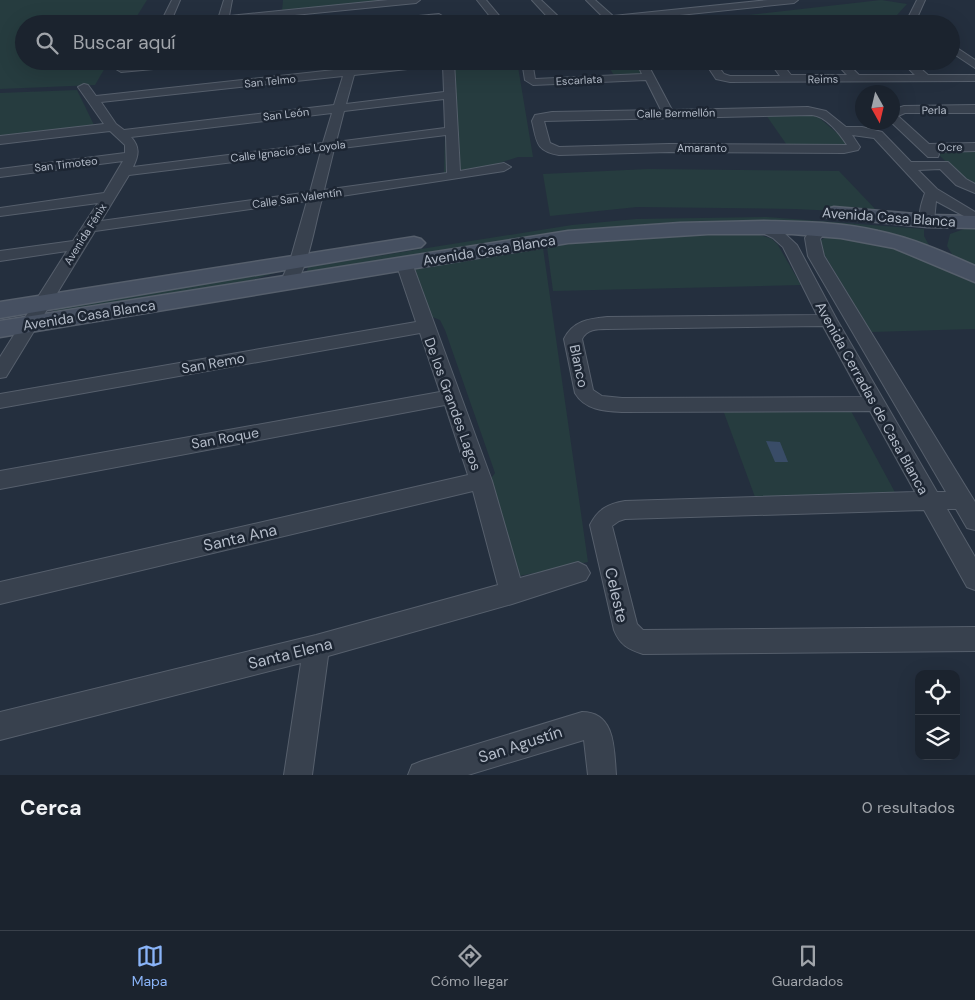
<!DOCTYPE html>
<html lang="es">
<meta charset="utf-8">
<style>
:root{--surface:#1b232e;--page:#242b36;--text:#f1f3f6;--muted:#a0a4aa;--line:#39404a;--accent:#8ab4f8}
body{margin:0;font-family:"DM Sans",sans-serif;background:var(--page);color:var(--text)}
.controls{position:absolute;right:15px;bottom:15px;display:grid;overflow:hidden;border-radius:10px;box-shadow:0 5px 20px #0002}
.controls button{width:45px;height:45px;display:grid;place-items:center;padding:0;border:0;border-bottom:1px solid var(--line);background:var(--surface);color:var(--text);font:25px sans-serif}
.compass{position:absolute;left:855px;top:85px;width:45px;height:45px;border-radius:50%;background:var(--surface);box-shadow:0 5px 20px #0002;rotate:172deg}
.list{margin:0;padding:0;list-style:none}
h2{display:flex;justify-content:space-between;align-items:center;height:65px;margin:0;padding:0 20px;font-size:21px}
h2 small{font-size:16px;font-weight:400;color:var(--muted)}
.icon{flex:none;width:28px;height:28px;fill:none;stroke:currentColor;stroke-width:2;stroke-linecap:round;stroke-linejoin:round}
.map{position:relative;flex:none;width:975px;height:775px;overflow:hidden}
.search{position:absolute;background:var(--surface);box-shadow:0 5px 20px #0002;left:15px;right:15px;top:15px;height:55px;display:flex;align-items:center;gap:12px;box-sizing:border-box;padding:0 18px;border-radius:28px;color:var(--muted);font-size:19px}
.sheet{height:155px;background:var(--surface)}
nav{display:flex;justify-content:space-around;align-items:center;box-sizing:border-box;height:70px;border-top:1px solid var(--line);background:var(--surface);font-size:14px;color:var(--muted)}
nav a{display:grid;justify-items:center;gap:2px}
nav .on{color:var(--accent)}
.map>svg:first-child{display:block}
.green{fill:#263c3f}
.water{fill:#394c67}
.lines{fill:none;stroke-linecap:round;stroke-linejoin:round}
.street-casing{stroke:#565f6c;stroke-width:2}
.secondary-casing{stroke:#565f6c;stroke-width:3}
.street{fill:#38414e;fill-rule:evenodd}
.secondary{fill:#465061;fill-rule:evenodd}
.labels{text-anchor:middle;stroke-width:5;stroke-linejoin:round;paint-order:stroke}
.far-street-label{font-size:11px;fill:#b4bcc9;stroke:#1d2633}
.street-label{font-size:14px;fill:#b4bcc9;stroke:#1d2633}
.near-street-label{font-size:16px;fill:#b4bcc9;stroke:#1d2633}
</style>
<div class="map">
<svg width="975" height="775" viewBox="0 0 975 775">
<rect width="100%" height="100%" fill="#242f3e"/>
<g class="green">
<polygon points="0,0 147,0 132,24 24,24 24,61 109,61 95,85 0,89"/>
<polygon points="283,0 397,0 283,11 282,11"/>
<polygon points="881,0 907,4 897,15 893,17 688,22"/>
<polygon points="461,61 517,61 533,157 518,157 487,167 444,173 445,138 457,131 444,67"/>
<polygon points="605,61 638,61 645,76 615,77"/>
<polygon points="77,90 94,125 0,137 0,93"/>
<polygon points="766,115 817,116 850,144 846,149 789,148"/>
<polygon points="975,151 975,186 969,184 939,155 941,153"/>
<polygon points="648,169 839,171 879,213 795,209 637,207 550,216 543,174"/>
<polygon points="767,217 924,229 924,236 932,251 888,235 627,228 306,274 308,267 572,225 636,219"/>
<polygon points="964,229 975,229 975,271 953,256 947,246 950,234"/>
<polygon points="755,233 772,239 778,245 801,285 553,291 547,247 633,236"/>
<path d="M835 235C851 238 869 239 885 244 916 254 944 272 975 283V329L871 332 821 249 818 242 826 237Z"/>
<polygon points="543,248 588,562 515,577 487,484 495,473 445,330 440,320 425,314 413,270"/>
<polygon points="282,271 224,288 50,316 56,308"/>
<polygon points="723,410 851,411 897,496 755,497"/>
</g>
<polygon class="water" points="766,441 780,442 788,462 775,462"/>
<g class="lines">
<defs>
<g id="street">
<polygon points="172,0 180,0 171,21 219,16 224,0 232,0 229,16 388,0 420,0 416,3 202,24 160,24"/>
<polygon points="477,0 486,0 506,24 496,24"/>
<polygon points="532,0 541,0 563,21 603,17 586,0 595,0 613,16 768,0 798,0 794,3 593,24 554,24"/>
<polygon points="917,0 925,0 916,20 926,24 788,24 793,21 908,18"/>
<polygon points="439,14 444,17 442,19 399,24 363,24 368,21"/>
<polygon points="951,44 975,60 975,68 951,52"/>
<polygon points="170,61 212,61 207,64 121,72 116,69 121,66"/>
<path d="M341 61H351L353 68 418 61H454L460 171 504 163 511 167 504 171 322 199C314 227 310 262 294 287H282L280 283 290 261 307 201 95 231 6 377 0 378V357L67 251 0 261V251L73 241 98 203 0 216V208L104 193 123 161 0 177V169L125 153V145L110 131 0 144V136L104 124 78 87 84 84 88 85 96 96 343 69ZM443 65 444 92 346 104 354 75ZM343 76 334 105 124 130 116 124 101 102ZM444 99 445 128 336 142 344 111ZM332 113 323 143 133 167C139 155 140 147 131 137ZM446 135 447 173 324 190 334 149ZM321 151 310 192 101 221 129 175Z"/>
<path d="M522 61H532L535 79 642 74 636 61H646L672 110 808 107 826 111 846 127H862L882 132 911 162H948L966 179 975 184V193L956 185 940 169 918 170 937 189 975 212V222L936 201 934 221 932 224H922C917 215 922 202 925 193L874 138 852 135 860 147 858 150 844 153 669 152 559 155C535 151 537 141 532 121L535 115 552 112 661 110 646 80 533 85 525 80ZM812 115C826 116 840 134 847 145L669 144 559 147 550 143 544 121Z"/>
<polygon points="704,61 714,61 724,74 730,76 780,76 769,61 780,61 791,75 847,75 834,61 845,61 859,75 915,75 901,61 912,61 928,75 975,75 975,81 730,82 716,79"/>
<polygon points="975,105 975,113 905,113 898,116 929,144 975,143 975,151 938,152 939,154 938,157 928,157 891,122 892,110 904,106"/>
<path d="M761 223 783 232 797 245 837 320 937 492H946L808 256 805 238C810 230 815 224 825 227L827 230 820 239 824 256 975 502V530L967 528 956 509H947L975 557V590L967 587 924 510 625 519 619 521 612 526 637 624 643 630 975 627V651L643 654C628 649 620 645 614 630L590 525C598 509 608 504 625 501L915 492 870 411 622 412C604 411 585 410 575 393L564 339C573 321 588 319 607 317L817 315 783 247 773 238 756 230 754 227 756 224ZM823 326 862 397 622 398 602 396 593 390 582 339C587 329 597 329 607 329Z"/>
<polygon points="404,258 410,260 412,263 492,481 520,578 578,562 586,566 590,573 586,580 512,604 328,656 312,775 284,775 301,663 0,740 0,712 316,635 498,585 473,491 0,604 0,582 468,475 445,405 0,489 0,471 440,392 420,333 0,408 0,394 416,322 396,263 398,260"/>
<path d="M582 712C616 712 614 750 616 775H588L584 740 468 775H408L412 765 422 761Z"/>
</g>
<g id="secondary">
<polygon points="834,207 927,215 975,216 975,228 927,227 827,217 824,213 827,209"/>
<path d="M764 221C802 222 841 222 878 231 912 238 944 252 975 266V282L894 248 841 238 792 234H708L568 243 0 337V321L568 231 680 223Z"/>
<polygon points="414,237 421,239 425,243 421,247 0,318 0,302"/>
</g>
</defs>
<use href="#street" class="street-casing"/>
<use href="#secondary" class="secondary-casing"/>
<use href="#street" class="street"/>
<use href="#secondary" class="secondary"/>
</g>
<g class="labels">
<g class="far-street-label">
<text transform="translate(823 79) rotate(-1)" y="4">Reims</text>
<text transform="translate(579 80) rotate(-3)" y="4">Escarlata</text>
<text transform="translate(270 81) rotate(-6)" y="4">San Telmo</text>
<text transform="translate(934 110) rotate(-1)" y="4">Perla</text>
<text transform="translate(676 113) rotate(-1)" y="4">Calle Bermellón</text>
<text transform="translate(286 114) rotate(-7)" y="4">San León</text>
<text transform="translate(950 147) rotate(-1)" y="4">Ocre</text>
<text x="702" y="152">Amaranto</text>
<text transform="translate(288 151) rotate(-7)" y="4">Calle Ignacio de Loyola</text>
<text transform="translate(66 164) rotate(-7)" y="4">San Timoteo</text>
<text transform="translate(297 198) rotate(-8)" y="4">Calle San Valentín</text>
<text transform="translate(85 234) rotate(-58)" y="4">Avenida Fénix</text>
</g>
<g class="street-label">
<text transform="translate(889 217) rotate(4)" y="5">Avenida Casa Blanca</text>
<text transform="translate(489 250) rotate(-9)" y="5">Avenida Casa Blanca</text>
<text transform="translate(89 315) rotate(-9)" y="5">Avenida Casa Blanca</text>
<text transform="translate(213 363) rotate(-10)" y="5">San Remo</text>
<text transform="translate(579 366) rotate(78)" y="5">Blanco</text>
<text transform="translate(872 398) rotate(61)" y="5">Avenida Cerradas de Casa Blanca</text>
<text transform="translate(453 404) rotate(70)" y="5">De los Grandes Lagos</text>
<text transform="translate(225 438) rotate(-10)" y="5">San Roque</text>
</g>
<g class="near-street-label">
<text transform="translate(240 537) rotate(-13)" y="6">Santa Ana</text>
<text transform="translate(617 595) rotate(77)" y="6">Celeste</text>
<text transform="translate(290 653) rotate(-14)" y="6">Santa Elena</text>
<text transform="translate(520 744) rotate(-18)" y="6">San Agustín</text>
</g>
</g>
</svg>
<div class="controls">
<button><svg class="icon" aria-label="locate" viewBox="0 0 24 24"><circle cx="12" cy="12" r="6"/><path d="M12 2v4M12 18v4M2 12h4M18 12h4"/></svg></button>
<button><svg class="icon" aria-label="layers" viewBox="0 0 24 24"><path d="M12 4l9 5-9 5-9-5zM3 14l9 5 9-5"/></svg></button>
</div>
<svg class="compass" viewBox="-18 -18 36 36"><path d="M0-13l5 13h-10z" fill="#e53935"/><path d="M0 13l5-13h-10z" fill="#a0a4aa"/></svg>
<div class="search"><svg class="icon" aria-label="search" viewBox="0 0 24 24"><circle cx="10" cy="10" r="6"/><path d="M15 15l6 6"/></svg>Buscar aquí</div>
</div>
<section class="sheet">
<h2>Cerca<small>0 resultados</small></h2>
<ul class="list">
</ul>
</section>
<nav>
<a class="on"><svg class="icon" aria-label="map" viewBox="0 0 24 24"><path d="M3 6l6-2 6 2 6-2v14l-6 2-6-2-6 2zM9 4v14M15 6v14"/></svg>Mapa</a>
<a><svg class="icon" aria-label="directions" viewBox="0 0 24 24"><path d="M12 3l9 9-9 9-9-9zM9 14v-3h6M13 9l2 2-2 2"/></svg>Cómo llegar</a>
<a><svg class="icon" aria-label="saved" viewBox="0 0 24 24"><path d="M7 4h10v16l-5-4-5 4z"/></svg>Guardados</a>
</nav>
